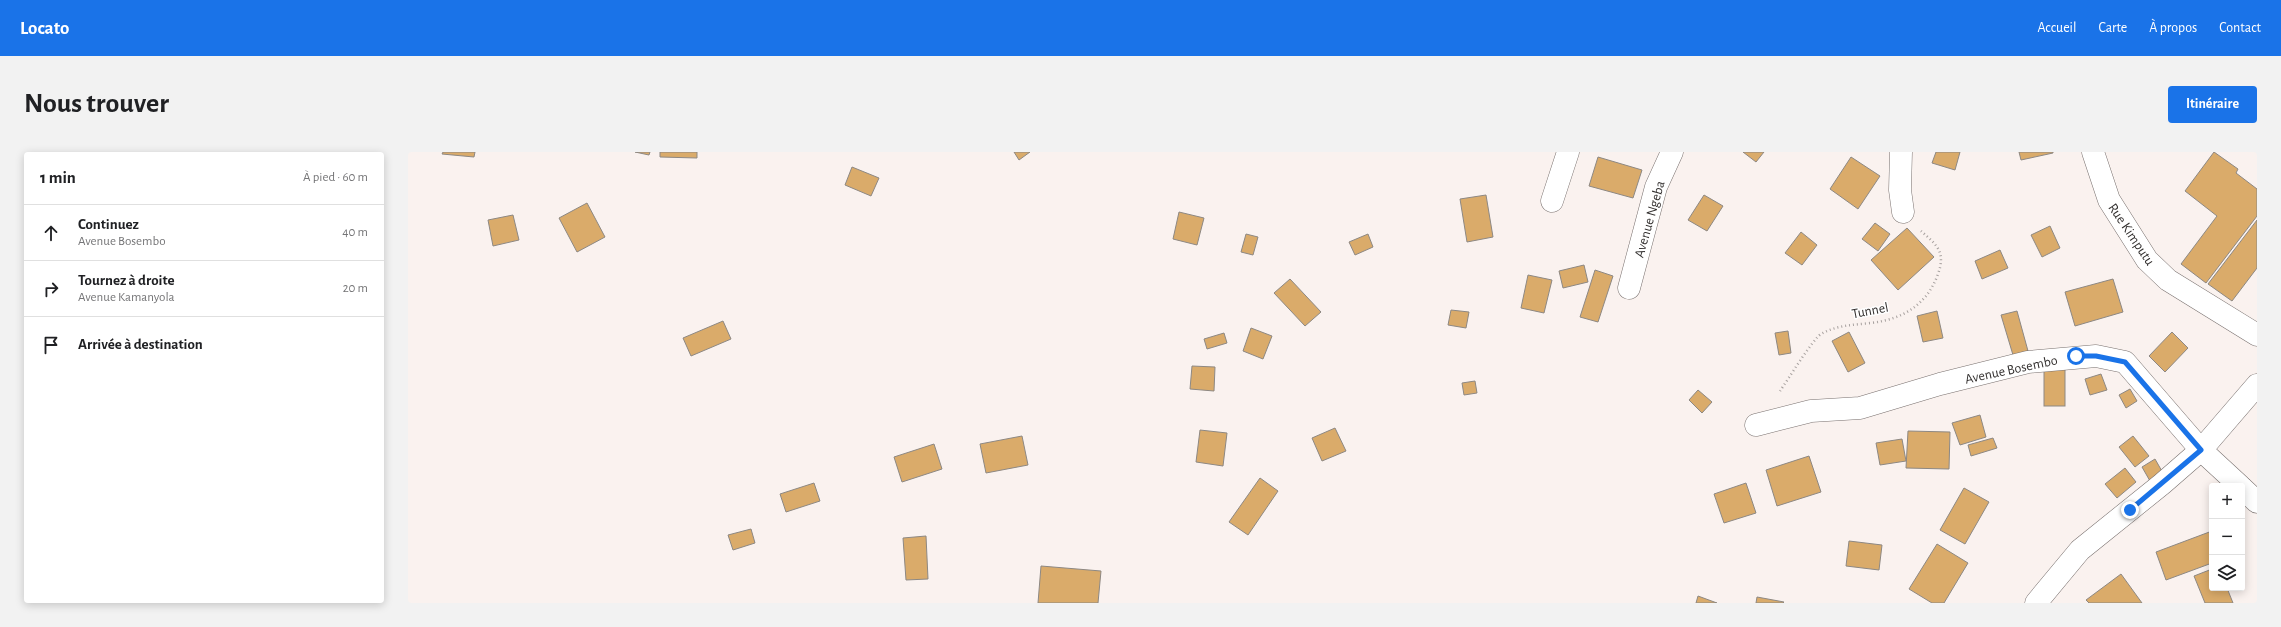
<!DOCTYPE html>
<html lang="fr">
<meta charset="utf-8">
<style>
:root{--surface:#fff;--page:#f2f2f2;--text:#202124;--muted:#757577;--line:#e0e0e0;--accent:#1a73e8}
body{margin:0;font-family:"Alegreya Sans",sans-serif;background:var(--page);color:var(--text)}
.controls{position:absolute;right:12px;bottom:12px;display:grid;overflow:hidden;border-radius:4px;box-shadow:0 2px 10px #0003}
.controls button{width:36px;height:36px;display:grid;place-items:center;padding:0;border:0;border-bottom:1px solid var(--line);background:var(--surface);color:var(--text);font:20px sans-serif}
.stop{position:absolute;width:12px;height:12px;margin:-9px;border:3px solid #1a73e8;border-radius:50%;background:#fff}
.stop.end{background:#1a73e8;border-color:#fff;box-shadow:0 1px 4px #0008}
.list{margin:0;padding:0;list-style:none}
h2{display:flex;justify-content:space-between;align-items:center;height:52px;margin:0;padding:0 16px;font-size:17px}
h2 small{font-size:13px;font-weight:400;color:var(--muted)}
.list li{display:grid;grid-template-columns:26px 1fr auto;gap:12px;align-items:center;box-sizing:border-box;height:56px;padding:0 16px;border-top:1px solid var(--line)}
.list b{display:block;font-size:15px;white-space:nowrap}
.list p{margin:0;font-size:13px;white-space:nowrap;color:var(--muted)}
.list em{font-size:13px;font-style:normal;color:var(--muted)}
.icon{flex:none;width:22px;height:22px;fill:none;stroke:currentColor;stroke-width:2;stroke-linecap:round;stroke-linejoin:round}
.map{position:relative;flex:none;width:1849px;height:451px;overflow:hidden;border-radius:4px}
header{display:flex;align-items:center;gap:24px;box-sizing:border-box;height:56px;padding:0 20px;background:var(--accent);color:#fff}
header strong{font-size:19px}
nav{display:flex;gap:22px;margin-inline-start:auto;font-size:14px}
.intro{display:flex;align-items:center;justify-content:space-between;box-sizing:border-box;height:96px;padding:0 24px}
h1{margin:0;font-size:28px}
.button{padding:10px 18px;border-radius:4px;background:var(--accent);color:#fff;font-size:14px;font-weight:700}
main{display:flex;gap:24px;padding:0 24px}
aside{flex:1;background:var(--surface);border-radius:4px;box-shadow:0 2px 10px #0003}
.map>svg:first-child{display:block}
.building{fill:#daab6a;stroke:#8d8883}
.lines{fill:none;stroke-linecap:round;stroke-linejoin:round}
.minor-casing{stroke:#79716f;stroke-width:23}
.path{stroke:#a7a19f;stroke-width:2.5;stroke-dasharray:1 3;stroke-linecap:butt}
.minor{stroke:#fff;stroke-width:22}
.route{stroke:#1a73e8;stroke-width:5}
.labels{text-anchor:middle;stroke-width:3;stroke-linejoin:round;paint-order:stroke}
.street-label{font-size:14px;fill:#322f2e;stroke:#fff}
</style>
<header>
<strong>Locato</strong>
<nav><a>Accueil</a><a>Carte</a><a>À propos</a><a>Contact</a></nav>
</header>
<div class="intro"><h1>Nous trouver</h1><a class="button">Itinéraire</a></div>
<main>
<aside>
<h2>1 min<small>À pied · 60 m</small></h2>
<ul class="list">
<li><svg class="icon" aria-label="ahead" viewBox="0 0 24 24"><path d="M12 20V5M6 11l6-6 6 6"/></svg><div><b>Continuez</b><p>Avenue Bosembo</p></div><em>40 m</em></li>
<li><svg class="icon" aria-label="right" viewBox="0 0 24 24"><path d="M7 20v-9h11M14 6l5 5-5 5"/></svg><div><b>Tournez à droite</b><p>Avenue Kamanyola</p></div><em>20 m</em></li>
<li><svg class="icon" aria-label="arrive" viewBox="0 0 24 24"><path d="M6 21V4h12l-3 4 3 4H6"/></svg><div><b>Arrivée à destination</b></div></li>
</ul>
</aside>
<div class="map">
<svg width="1849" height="451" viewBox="0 0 1849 451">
<rect width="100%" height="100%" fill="#faf2ef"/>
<g class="building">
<polygon points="35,0 67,0 66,5 34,2"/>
<polygon points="227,0 242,0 241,3"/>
<polygon points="252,0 289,0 289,6 252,5"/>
<polygon points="606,0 622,0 611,8"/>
<polygon points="1335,0 1356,0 1348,10"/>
<polygon points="1528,0 1552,0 1547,18 1524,11"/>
<polygon points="1611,0 1645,0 1645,1 1613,8"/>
<polygon points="1806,0 1830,17 1828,21 1849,37 1849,64 1798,131 1773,112 1809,64 1777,39"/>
<polygon points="1190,5 1234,18 1225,46 1181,34"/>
<polygon points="1443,5 1472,24 1450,57 1422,37"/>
<polygon points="444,15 471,26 463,44 437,33"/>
<polygon points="1078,43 1085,85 1059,90 1052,47"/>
<polygon points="1296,43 1315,54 1299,79 1280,68"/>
<polygon points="179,51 197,85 169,100 151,66"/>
<polygon points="771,60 796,66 789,93 765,87"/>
<polygon points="105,63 111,88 85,94 80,68"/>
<polygon points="1849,68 1849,116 1824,149 1800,132"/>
<polygon points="1467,71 1482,82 1470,99 1454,87"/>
<polygon points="1642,74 1652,96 1634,105 1623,83"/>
<polygon points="1499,76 1526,105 1490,138 1463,108"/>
<polygon points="1393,80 1409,93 1394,113 1377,101"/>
<polygon points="838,82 850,85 845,103 833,100"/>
<polygon points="960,82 965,95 947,103 941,90"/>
<polygon points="1592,98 1600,116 1574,127 1567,109"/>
<polygon points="1176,113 1180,130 1155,136 1151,119"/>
<polygon points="1187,118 1205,124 1190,170 1172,165"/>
<polygon points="1120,123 1144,128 1136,161 1113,156"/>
<polygon points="882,127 913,160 897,174 866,141"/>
<polygon points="1705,127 1715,160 1667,174 1657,140"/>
<polygon points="1043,158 1061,160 1058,176 1040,173"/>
<polygon points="1529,159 1535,186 1515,190 1509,164"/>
<polygon points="1609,159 1620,199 1605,203 1593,163"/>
<polygon points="315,169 323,187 283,204 275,186"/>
<polygon points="843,176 864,184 855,207 835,199"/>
<polygon points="1380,179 1383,201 1371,203 1367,181"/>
<polygon points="1441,180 1457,211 1440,220 1424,189"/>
<polygon points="1764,180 1780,196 1757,220 1741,204"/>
<polygon points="816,181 819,191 799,197 796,187"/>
<polygon points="784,214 807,215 806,239 782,237"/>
<rect x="1636" y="216" width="21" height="38"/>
<polygon points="1693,222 1699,238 1682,243 1677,227"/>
<polygon points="1067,229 1069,241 1056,243 1054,231"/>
<polygon points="1722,237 1729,249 1718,256 1711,243"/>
<polygon points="1290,238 1304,250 1294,261 1281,248"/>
<polygon points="1572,263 1578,285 1552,293 1544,271"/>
<polygon points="927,276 938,299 914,309 904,286"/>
<polygon points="792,278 819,281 815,314 788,310"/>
<polygon points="1500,279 1542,280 1541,317 1498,316"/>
<polygon points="614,284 620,313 578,321 572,292"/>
<polygon points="1725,284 1741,304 1727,315 1711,295"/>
<polygon points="1585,286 1589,296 1563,304 1560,293"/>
<polygon points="1494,287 1498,309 1472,313 1468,291"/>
<polygon points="526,292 534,317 494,330 486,305"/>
<polygon points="1401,304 1413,340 1369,354 1358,318"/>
<polygon points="1747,307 1755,321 1742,329 1734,315"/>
<polygon points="1717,316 1728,330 1709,346 1697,332"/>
<polygon points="852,326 870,339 840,383 821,370"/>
<polygon points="406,331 412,349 378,360 372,342"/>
<polygon points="1338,331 1348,361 1316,371 1306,342"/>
<polygon points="1556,336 1581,350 1557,392 1532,378"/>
<polygon points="343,377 347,391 325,398 320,383"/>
<polygon points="1804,379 1804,411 1758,428 1748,400"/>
<polygon points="518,384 520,427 498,428 495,386"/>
<polygon points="1441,389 1474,393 1471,418 1438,414"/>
<polygon points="1529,392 1560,411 1536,451 1524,451 1501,437"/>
<polygon points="633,414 693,419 690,451 630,451"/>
<polygon points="1804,417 1804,436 1819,436 1825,451 1797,451 1786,424"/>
<polygon points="1713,422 1734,451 1681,451 1678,448"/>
<polygon points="1290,444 1309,451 1288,451"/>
<polygon points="1349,445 1376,450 1375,451 1348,451"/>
</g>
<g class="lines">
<defs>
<g id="minor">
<polyline points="1493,0 1492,38 1495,60"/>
<polyline points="1685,0 1701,48 1739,108 1760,128 1849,183"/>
<polyline points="1144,49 1160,0"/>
<polyline points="1221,136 1248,35 1264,0"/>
<polyline points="1348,273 1403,259 1452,256 1532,232 1620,210 1688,204 1717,210 1793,298 1832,334"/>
<polyline points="1834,336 1849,350"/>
<polyline points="1628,451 1672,398 1754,332 1793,298 1849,233"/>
</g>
</defs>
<use href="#minor" class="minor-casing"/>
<path class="path" d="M1372 239C1379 229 1405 187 1413 182 1429 173 1445 173 1463 171 1495 167 1519 153 1530 122 1538 100 1529 93 1513 79"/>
<use href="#minor" class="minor"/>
</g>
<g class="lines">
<polyline class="route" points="1668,204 1688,204 1717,210 1793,298 1722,358"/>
</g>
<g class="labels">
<g class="street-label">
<text transform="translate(1241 67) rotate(-74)" y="5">Avenue Ngeba</text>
<text transform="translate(1724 82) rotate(56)" y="5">Rue Kimputu</text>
<text transform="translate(1462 158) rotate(-11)" y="5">Tunnel</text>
<text transform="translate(1603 217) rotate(-12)" y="5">Avenue Bosembo</text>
</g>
</g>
</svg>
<div class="controls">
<button>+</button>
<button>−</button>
<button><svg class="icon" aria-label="layers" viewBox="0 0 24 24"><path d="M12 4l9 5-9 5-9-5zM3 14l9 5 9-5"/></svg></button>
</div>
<div class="stop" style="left:1668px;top:204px"></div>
<div class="stop end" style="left:1722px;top:358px"></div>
</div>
</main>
